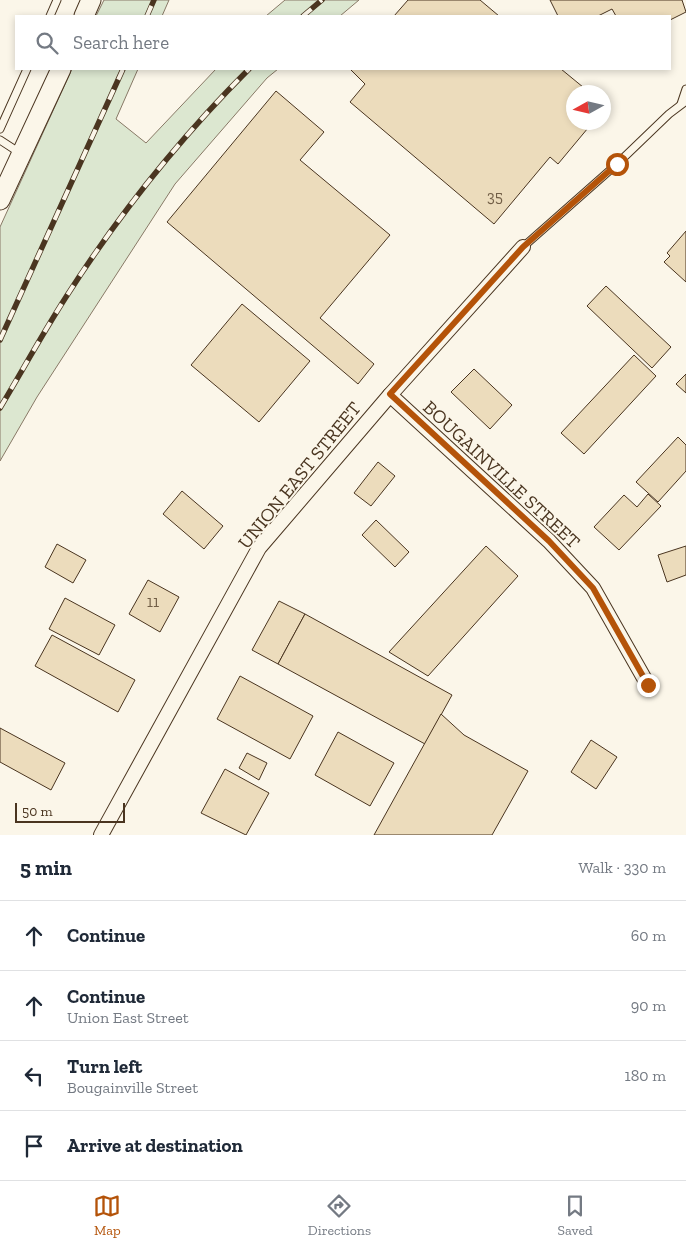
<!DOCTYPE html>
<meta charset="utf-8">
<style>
:root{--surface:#fff;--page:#f2f2f3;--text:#1f2937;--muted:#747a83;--line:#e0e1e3;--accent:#b45309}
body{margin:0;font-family:"Zilla Slab",serif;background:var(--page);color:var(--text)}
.compass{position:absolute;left:566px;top:85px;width:45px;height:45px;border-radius:50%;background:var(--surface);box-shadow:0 2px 8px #0003;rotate:262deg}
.scale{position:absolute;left:15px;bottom:12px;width:110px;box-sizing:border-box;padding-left:5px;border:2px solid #4a3520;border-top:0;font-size:14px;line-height:18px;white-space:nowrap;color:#4a3520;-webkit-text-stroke:4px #fbf6e9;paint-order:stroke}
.stop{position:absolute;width:15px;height:15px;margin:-11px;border:4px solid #b45309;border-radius:50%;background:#fff}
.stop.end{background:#b45309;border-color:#fff;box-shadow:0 1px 5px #0008}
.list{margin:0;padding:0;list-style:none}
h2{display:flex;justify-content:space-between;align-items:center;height:65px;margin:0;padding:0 20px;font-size:21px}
h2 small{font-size:16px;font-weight:400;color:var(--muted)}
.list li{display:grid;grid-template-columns:32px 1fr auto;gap:15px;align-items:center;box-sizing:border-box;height:70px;padding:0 20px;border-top:1px solid var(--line)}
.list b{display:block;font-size:19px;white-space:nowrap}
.list p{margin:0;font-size:16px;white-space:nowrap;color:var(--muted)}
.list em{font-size:16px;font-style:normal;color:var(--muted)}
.icon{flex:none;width:28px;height:28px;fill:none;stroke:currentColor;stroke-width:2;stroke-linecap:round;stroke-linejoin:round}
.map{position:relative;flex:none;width:686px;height:835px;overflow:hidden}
.search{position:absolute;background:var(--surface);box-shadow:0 2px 8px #0003;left:15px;right:15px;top:15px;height:55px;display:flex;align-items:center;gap:12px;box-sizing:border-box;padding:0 18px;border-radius:0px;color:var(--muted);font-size:19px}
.sheet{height:345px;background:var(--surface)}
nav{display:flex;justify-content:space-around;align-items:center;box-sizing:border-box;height:70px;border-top:1px solid var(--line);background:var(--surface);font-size:14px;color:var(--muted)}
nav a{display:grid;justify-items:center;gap:2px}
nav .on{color:var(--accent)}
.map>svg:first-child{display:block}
.green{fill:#dce7d0;stroke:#887966}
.building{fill:#ecdcbc;stroke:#4a3520}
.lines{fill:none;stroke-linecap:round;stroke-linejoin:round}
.lane-casing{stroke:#4a3520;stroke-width:9}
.street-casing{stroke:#4a3520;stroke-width:16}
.secondary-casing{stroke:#4a3520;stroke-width:21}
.lane{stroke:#fbf6e9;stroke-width:7}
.street{stroke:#fbf6e9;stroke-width:14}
.secondary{stroke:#fbf6e9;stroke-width:19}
.rail-casing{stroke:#4a3520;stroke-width:5.5}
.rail{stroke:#fbf6e9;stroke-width:4;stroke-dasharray:11;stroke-linecap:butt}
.route{stroke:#b45309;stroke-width:6}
.labels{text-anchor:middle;stroke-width:4;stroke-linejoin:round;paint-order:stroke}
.number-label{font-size:16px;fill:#725f47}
.street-label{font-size:19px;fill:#4a3520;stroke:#fbf6e9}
</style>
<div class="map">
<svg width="686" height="835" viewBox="0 0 686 835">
<rect width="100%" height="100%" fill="#fbf6e9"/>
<g class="green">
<polygon points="104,0 169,0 162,16 96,16"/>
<polygon points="285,0 359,0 340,16 266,16"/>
<polygon points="72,69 138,69 116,119 146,143 216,69 278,69 267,78 175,184 37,397 0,461 0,227"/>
</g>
<g class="building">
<polygon points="408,0 480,0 499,16 394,16"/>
<polygon points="550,0 682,0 686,12 670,20 670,16 616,16 612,9 598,16 558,16"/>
<polygon points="350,69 561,69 589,92 574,92 574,122 593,122 558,164 550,157 494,224 350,102 365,84"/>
<polygon points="276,91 324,132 300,160 390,235 320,318 374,364 358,384 167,222"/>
<polygon points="686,231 686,282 664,262 670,256 667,253"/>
<polygon points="606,286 671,347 652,368 587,306"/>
<polygon points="242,304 310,361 259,422 191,365"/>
<polygon points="634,355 656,376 584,454 561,433"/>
<polygon points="474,369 512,405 490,429 451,392"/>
<polygon points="686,374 686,393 676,384"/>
<polygon points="678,437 686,445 686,471 658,502 636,482"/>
<polygon points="378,462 395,476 371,506 354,493"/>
<polygon points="182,491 223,526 204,549 163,514"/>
<polygon points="648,494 661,506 619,550 594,527 624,495 637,507"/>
<polygon points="376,520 409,552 395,567 362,535"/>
<polygon points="57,544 86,560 73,583 45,567"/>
<polygon points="486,546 518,576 428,676 389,652"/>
<polygon points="686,546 686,575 667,582 658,555"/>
<polygon points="148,580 179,597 160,632 129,614"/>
<polygon points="65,598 115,625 99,655 49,629"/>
<polygon points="279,601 305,614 278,664 252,650"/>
<polygon points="305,614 452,695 425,744 278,664"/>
<polygon points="52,635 135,680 118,712 35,666"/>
<polygon points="240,676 313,716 290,759 217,719"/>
<polygon points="441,714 464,735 528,771 492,835 374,835"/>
<polygon points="0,728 65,763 51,790 0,762"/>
<polygon points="338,732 394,763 370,806 315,775"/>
<polygon points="591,740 617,757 596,789 571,772"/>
<polygon points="247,753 267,763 259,780 239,768"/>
<polygon points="225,769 269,793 246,835 201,813"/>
</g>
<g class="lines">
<defs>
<g id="lane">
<polyline points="50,16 57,0"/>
<polyline points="681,104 686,89"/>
<polyline points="0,129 27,69"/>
<polyline points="0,140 20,153"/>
<polyline points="523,247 617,164 669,114 686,101"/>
</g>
<g id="street">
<polyline points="390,395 549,541 593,588 648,685"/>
<polyline points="101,835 259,548 390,395 523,247"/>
</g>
<g id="secondary">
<polyline points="84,16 91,0"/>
<polyline points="0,200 61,69"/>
</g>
</defs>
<use href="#lane" class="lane-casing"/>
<use href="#street" class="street-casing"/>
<use href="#secondary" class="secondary-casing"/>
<use href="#lane" class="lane"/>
<use href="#street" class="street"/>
<use href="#secondary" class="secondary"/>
<defs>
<g id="rail">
<polyline points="147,16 154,0"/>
<polyline points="303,16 322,0"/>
<polyline points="0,340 123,69"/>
<path d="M0 408C22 371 43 333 66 297 119 214 180 138 249 69"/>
</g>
</defs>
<use href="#rail" class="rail-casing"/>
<use href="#rail" class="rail"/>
</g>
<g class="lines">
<polyline class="route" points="617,164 523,247 390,394 549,541 593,588 648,685"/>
</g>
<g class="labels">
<g class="number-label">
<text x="495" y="202">35</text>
<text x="153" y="607">11</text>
</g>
<g class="street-label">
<text transform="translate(502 474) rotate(43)" y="7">BOUGAINVILLE STREET</text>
<text transform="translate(299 475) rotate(-51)" y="7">UNION EAST STREET</text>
</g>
</g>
</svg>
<svg class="compass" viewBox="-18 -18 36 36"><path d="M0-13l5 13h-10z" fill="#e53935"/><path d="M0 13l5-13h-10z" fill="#747a83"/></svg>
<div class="scale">50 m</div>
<div class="stop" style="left:617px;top:164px"></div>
<div class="stop end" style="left:648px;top:685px"></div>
<div class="search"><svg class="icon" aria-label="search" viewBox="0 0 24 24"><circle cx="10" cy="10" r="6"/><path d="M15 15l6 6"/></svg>Search here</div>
</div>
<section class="sheet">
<h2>5 min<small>Walk · 330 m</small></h2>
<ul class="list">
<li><svg class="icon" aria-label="ahead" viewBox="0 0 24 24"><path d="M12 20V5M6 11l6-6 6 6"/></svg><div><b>Continue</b></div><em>60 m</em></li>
<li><svg class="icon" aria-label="ahead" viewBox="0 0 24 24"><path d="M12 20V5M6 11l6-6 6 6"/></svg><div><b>Continue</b><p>Union East Street</p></div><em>90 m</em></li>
<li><svg class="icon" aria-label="left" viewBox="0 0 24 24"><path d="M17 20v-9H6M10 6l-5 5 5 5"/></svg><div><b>Turn left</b><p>Bougainville Street</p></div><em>180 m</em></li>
<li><svg class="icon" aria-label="arrive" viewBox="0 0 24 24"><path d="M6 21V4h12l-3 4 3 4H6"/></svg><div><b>Arrive at destination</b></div></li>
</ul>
</section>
<nav>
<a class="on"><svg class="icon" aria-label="map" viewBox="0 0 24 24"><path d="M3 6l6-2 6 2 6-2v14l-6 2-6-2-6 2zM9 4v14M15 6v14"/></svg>Map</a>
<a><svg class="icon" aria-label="directions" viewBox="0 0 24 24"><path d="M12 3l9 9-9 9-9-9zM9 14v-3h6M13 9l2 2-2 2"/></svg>Directions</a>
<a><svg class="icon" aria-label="saved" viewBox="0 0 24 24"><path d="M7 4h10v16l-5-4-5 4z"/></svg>Saved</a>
</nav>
